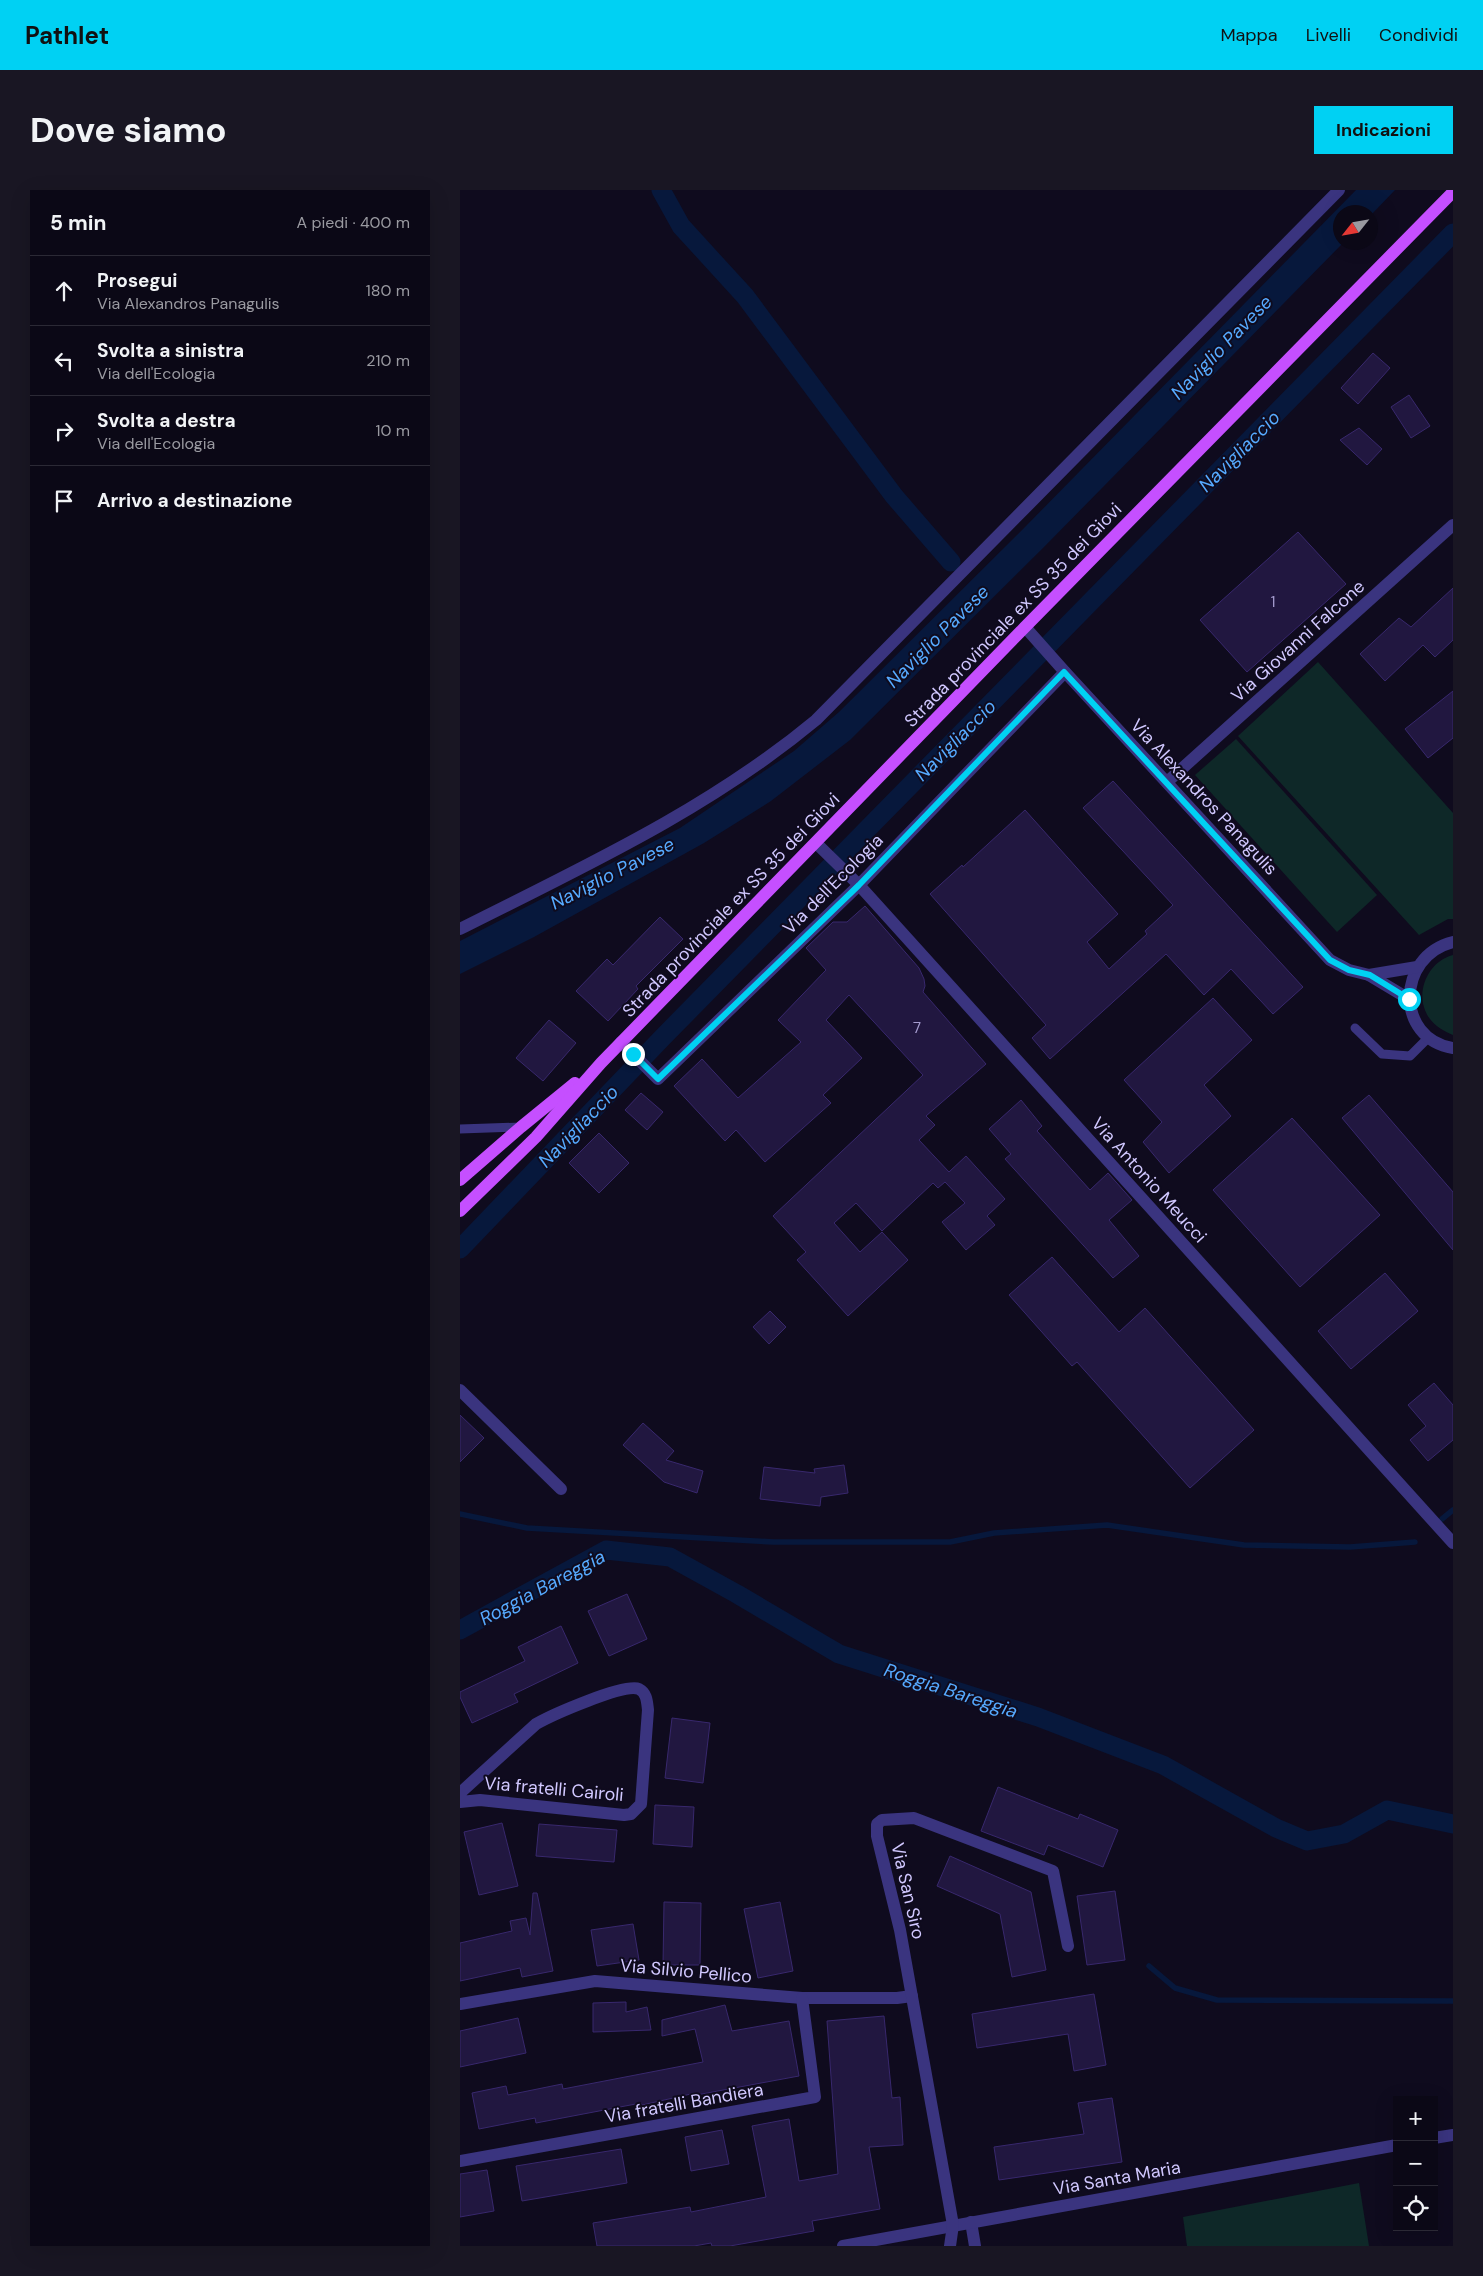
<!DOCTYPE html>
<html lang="it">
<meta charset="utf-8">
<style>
:root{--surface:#0b0816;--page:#191623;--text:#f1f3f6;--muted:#9a9aa1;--line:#2b2935;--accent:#00d1f3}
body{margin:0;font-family:"DM Sans",sans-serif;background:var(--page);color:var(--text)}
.controls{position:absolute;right:15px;bottom:15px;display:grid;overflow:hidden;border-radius:0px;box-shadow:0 5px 20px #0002}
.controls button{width:45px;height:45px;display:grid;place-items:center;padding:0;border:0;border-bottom:1px solid var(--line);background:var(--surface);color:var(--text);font:25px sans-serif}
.compass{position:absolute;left:873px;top:15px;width:45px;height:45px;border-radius:50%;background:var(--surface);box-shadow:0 5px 20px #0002;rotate:239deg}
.stop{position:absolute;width:15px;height:15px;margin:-11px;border:4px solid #00d1f3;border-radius:50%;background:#fff}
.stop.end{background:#00d1f3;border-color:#fff;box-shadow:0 1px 5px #0008}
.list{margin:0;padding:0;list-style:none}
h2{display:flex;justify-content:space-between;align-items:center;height:65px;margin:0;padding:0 20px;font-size:21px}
h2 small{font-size:16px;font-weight:400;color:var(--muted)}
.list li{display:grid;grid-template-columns:32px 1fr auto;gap:15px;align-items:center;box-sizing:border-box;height:70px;padding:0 20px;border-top:1px solid var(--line)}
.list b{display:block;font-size:19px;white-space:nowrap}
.list p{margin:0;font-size:16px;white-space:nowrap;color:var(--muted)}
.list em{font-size:16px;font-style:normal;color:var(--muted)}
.icon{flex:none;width:28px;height:28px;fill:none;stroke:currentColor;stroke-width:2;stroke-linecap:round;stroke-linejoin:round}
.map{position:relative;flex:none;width:993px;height:2056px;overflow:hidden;border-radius:0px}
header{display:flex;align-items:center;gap:30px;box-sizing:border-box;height:70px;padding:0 25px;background:var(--accent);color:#111}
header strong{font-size:24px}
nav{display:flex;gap:28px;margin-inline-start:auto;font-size:18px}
.intro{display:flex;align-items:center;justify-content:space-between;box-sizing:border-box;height:120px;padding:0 30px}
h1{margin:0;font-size:35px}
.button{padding:12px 22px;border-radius:0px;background:var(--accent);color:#111;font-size:18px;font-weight:700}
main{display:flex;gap:30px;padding:0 30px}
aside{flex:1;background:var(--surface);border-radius:0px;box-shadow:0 5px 20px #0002}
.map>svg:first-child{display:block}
.green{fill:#0e2828}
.water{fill:#07183c}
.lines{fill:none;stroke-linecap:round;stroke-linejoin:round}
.stream{stroke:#07183c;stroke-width:5.5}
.canal{stroke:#07183c;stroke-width:19}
.building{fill:#211740;stroke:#38286d}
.lane{stroke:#3a347f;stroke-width:9}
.street{stroke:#3a347f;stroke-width:12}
.primary{stroke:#c54fff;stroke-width:12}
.route{stroke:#00d1f3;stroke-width:6}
.labels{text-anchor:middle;stroke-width:4;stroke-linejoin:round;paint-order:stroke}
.number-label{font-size:15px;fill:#a59ccf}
.street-label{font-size:18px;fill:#d1c8ff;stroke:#0f0b1e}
.water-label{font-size:19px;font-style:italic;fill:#56aaff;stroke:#0f0b1e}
</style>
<header>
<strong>Pathlet</strong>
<nav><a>Mappa</a><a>Livelli</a><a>Condividi</a></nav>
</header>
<div class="intro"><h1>Dove siamo</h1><a class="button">Indicazioni</a></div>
<main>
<aside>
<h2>5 min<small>A piedi · 400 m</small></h2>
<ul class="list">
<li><svg class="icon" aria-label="ahead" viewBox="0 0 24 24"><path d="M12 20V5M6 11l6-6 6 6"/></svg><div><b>Prosegui</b><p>Via Alexandros Panagulis</p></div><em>180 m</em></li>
<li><svg class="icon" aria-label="left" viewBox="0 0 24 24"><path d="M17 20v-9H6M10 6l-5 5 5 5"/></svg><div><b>Svolta a sinistra</b><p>Via dell'Ecologia</p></div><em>210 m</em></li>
<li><svg class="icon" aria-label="right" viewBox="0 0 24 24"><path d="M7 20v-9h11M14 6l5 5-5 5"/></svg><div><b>Svolta a destra</b><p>Via dell'Ecologia</p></div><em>10 m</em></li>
<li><svg class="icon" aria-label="arrive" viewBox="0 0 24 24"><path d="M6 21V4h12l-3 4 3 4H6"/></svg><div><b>Arrivo a destinazione</b></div></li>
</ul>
</aside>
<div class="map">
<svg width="993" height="2056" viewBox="0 0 993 2056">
<rect width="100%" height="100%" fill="#0f0b1e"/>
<g class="green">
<polygon points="858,472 993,623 993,729 988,729 959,745 778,546"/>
<polygon points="776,549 917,705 877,742 735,585"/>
<path d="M993 765V845C984 841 976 837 970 829 953 807 966 772 993 765Z"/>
<polygon points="899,1993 909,2056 727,2056 723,2027"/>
</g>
<polygon class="water" points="896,0 935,0 911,25 911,22 881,22 881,52 883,53 584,357 390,550 311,611 244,653 74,747 0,784 0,751 220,638 334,561 379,522 565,337"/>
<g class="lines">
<g class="stream">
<polyline points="0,1324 67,1338 313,1352 490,1352 534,1343 647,1335 784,1355 890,1357 955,1352"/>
<polyline points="982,1329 993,1320"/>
<polyline points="689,1776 715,1798 757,1810 993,1811"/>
</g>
<g class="canal">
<polyline points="201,0 221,36 285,106 434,306 491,372"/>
<polyline points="0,1059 203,847 993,43"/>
<polyline points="0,1440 146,1360 210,1367 277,1404 379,1464 578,1527 703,1575 816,1638 847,1651 884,1644 927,1620 993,1634"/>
</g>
</g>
<g class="building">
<polygon points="913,163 930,178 898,214 881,198"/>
<polygon points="949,205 970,236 951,248 931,217"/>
<polygon points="899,238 922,259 907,275 880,250"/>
<polygon points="838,342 886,394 787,482 740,430"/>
<polygon points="993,398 993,450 975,467 963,455 925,491 900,464 939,428 951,437"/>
<polygon points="993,501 993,548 968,568 945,539"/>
<polygon points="653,591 843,797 813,824 771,779 744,805 706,764 590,869 572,848 586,835 470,704 502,675 503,677 565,620 658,724 627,752 649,779 687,744 685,741 713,715 623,618"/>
<polygon points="405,716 459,778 464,789 465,796 463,802 526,874 466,926 475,935 459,950 489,982 506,966 545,1009 527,1026 535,1035 506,1060 482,1032 505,1013 485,992 478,998 473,993 422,1041 396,1013 374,1033 400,1062 422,1042 448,1070 388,1126 337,1070 346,1062 313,1026 463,885 389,805 366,830 402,868 363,905 371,913 305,972 276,940 265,951 214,896 242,869 278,908 341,852 318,830 366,780 346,758 373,732 387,732"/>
<polygon points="200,727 223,749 176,796 178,799 148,831 116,801 147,769 153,775"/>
<polygon points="753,808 792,850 744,895 771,926 709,983 683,952 702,932 664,890"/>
<polygon points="89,830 116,853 83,891 56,868"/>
<polygon points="181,903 203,922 187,940 165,920"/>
<polygon points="909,905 993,1002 993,1060 882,928"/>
<polygon points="561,910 582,936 577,941 630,1000 648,983 672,1010 649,1030 679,1066 653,1088 545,969 551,964 529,939"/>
<polygon points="832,928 920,1025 840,1097 753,1000"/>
<polygon points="139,943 169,973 139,1003 109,973"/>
<polygon points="592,1067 659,1142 685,1118 794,1240 730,1298 617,1172 612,1176 549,1105"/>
<polygon points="925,1083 958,1121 891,1179 858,1141"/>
<polygon points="310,1121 326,1137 309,1154 293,1137"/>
<polygon points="974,1193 993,1215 993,1250 968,1271 950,1250 966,1236 948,1215"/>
<polygon points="0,1225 24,1248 0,1272"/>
<polygon points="183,1233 214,1261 206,1270 243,1281 237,1303 204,1292 163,1255"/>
<polygon points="384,1275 388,1303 361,1307 360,1316 300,1309 304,1277 355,1283 354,1279"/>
<polygon points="167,1404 187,1449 149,1466 128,1421"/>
<polygon points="101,1436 118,1473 54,1504 58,1512 12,1533 0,1507 0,1502 65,1471 58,1457"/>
<polygon points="212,1528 250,1533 243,1593 205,1588"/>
<polygon points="538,1597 618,1629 620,1624 658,1640 643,1677 588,1655 584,1665 521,1641"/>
<polygon points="195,1615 234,1617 232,1657 193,1654"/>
<polygon points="42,1633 58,1696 19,1705 4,1642"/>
<polygon points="79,1634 157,1640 154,1672 76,1666"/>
<polygon points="490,1666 571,1702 586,1780 552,1787 540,1724 477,1696"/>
<polygon points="655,1701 665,1770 627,1775 617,1706"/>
<polygon points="73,1703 77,1703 93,1781 62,1787 60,1778 0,1791 0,1753 52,1741 50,1731 66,1728 70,1745"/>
<polygon points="204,1712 241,1713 240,1775 203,1775"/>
<polygon points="320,1712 333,1781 298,1788 284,1719"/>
<polygon points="173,1734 179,1770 137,1776 131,1740"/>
<polygon points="634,1804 646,1875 614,1881 608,1844 517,1858 512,1824"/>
<polygon points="166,1812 166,1822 187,1817 191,1840 133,1842 133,1813"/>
<polygon points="265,1815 272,1841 329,1831 339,1886 231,1906 231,1904 182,1915 181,1913 76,1933 75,1928 19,1939 12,1903 46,1896 48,1905 102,1894 103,1899 243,1872 235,1839 202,1846 202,1830"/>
<polygon points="424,1826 432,1908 440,1907 443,1955 409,1957 420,2019 352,2031 354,2041 270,2056 252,2056 251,2053 234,2056 137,2056 133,2033 230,2017 231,2022 306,2007 292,1936 329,1929 339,1991 378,1984 367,1831"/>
<polygon points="58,1828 66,1863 0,1877 0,1841"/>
<polygon points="652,1908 662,1972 539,1990 534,1957 624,1944 618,1913"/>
<polygon points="262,1940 269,1974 231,1981 225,1947"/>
<polygon points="161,1959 167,1993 62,2011 56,1976"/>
<polygon points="27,1980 34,2021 0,2027 0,1984"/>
</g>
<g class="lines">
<g class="lane">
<polyline points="895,838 922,864 950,866 969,847"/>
<polyline points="0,939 61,937"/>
</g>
<g class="street">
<polyline points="565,437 605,482 870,770 889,780 909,785 949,809"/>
<polyline points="707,592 993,335"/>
<polyline points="356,653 399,695 993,1353"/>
<path d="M0 739C123 677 249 619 356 530L879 0"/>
<path d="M993 752C936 766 935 849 993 858"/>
<polyline points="909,785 957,777"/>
<polyline points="161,852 198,889 399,695 605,482"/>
<polyline points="0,1200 101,1299"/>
<path d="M0 1603 76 1534C92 1525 164 1493 179 1499 187 1503 187 1512 188 1520L181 1614 171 1624 164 1625 20 1610 0 1612"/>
<polyline points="0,1814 135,1791 342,1808 437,1808 452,1806"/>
<polyline points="974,1948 993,1945"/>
<polyline points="0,1971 355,1907 342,1808"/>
<polyline points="511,2032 515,2056"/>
<polyline points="383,2056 937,1955"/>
<polyline points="490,2056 493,2035 440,1740 417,1646 417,1634 422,1630 454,1628 593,1681 608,1756"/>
</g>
<g class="primary">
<polyline points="0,990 61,937 115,893"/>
<polyline points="0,1021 76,947 141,873 565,437 993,2"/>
</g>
</g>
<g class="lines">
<polyline class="route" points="173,864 198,889 399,695 604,482 870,770 889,780 910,785 949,809"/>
</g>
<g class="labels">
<g class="number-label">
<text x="813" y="417">1</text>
<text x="457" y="843">7</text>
</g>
<g class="street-label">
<text transform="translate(553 425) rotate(-46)" y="6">Strada provinciale ex SS 35 dei Giovi</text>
<text transform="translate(838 451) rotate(-42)" y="6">Via Giovanni Falcone</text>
<text transform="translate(744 607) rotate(47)" y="6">Via Alexandros Panagulis</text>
<text transform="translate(373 694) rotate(-45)" y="6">Via dell'Ecologia</text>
<text transform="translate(271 715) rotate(-46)" y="6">Strada provinciale ex SS 35 dei Giovi</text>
<text transform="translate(689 990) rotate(48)" y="6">Via Antonio Meucci</text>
<text transform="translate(94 1599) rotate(5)" y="6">Via fratelli Cairoli</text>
<text transform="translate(448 1701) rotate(77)" y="6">Via San Siro</text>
<text transform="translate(226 1781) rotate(5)" y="6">Via Silvio Pellico</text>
<text transform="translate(224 1913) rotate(-10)" y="6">Via fratelli Bandiera</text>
<text transform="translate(657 1988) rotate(-10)" y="6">Via Santa Maria</text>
</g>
<g class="water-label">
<text transform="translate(761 157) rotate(-46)" y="7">Naviglio Pavese</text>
<text transform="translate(779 261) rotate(-45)" y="7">Navigliaccio</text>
<text transform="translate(477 446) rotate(-45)" y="7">Naviglio Pavese</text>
<text transform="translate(495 550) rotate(-45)" y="7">Navigliaccio</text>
<text transform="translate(152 683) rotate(-27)" y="7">Naviglio Pavese</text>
<text transform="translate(118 936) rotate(-46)" y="7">Navigliaccio</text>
<text transform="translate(82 1397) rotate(-28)" y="7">Roggia Bareggia</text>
<text transform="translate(491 1500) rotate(18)" y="7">Roggia Bareggia</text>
</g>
</g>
</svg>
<div class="controls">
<button>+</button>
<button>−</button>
<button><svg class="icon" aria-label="locate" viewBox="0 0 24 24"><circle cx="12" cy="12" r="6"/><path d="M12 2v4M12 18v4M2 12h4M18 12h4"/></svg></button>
</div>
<svg class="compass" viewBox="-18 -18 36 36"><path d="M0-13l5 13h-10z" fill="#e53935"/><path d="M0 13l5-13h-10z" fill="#9a9aa1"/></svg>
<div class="stop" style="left:949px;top:809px"></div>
<div class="stop end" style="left:173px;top:864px"></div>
</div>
</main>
